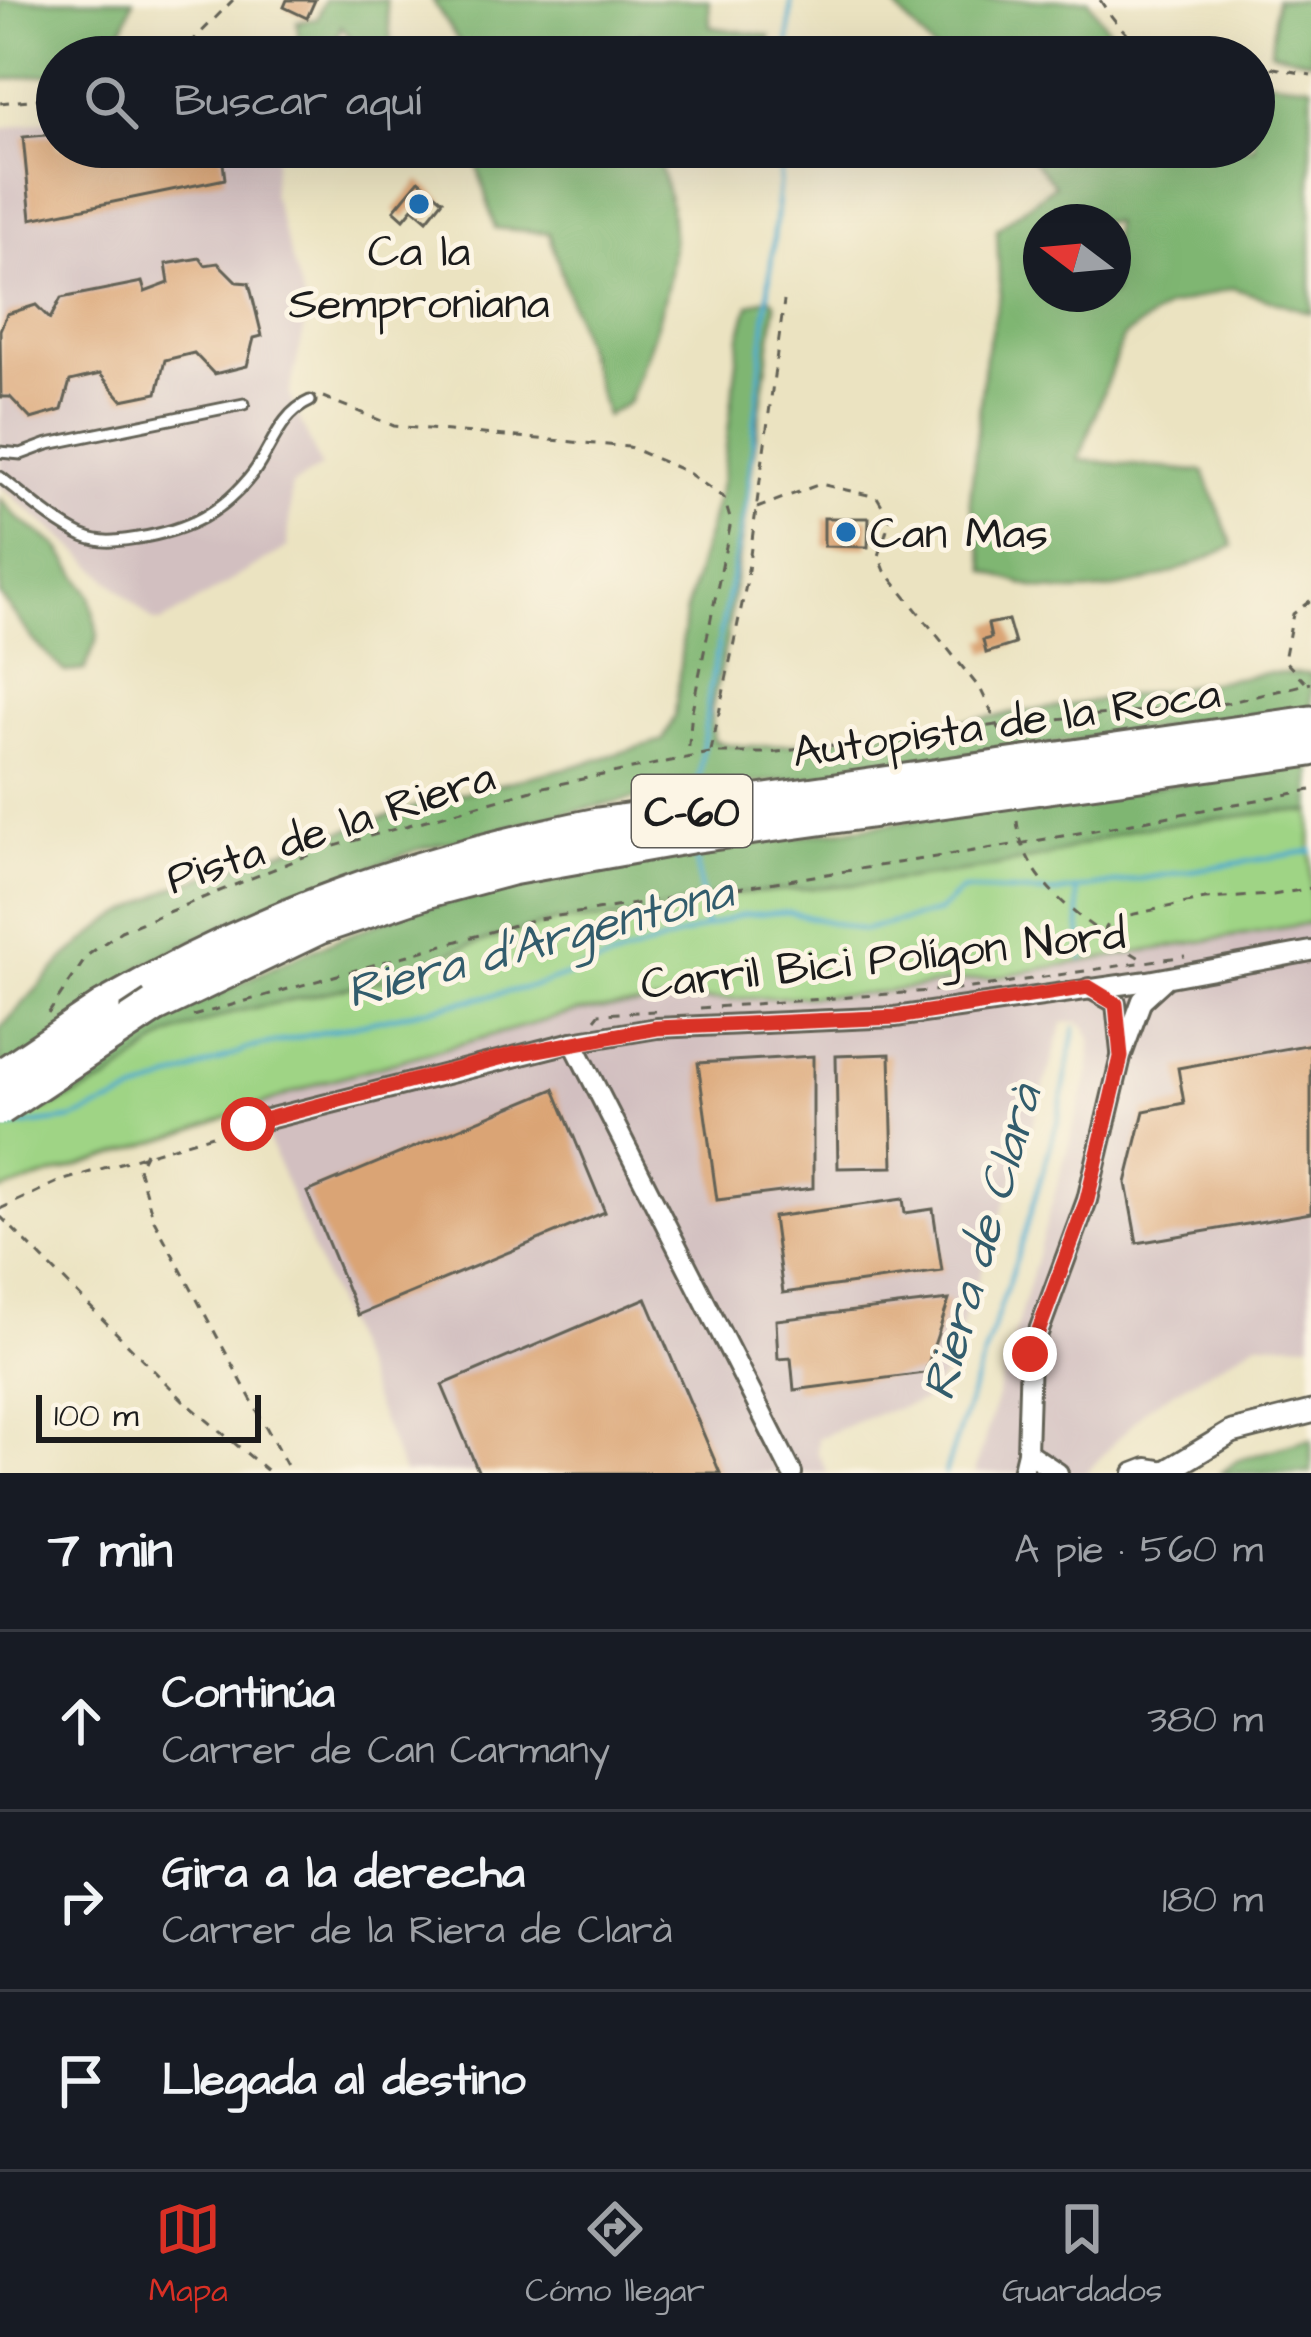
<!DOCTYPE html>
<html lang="es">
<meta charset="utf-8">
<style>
:root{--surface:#171b24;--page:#242831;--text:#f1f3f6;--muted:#9ea1a6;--line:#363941;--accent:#d93025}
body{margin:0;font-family:"Architects Daughter",sans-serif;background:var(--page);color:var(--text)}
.compass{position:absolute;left:1023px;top:204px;width:108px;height:108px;border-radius:50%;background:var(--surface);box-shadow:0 12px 48px #0002;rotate:286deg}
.scale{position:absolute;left:36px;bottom:30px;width:225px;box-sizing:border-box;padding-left:12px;border:6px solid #1c1c1c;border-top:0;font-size:33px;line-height:42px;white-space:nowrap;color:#1c1c1c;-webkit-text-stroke:9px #fcf5e5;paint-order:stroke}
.stop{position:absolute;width:36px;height:36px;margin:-27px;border:9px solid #d93025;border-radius:50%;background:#fff}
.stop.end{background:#d93025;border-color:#fff;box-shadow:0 3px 12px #0008}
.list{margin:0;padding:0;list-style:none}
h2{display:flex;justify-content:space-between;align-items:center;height:156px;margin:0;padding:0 48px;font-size:51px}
h2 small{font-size:39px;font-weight:400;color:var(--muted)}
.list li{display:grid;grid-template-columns:78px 1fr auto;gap:36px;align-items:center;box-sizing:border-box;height:180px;padding:0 48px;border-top:3px solid var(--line)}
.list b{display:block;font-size:45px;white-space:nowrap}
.list p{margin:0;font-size:39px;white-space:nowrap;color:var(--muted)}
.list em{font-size:39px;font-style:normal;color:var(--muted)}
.icon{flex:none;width:66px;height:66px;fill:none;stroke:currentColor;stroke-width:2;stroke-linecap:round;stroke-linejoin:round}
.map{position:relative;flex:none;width:1311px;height:1473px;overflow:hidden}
.search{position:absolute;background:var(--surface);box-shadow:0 12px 48px #0002;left:36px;right:36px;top:36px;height:132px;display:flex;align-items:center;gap:30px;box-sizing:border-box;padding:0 42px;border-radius:66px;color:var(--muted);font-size:45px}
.sheet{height:696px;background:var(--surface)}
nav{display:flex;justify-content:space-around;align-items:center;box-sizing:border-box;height:168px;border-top:3px solid var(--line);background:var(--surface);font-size:33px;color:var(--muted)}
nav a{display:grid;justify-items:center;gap:6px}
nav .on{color:var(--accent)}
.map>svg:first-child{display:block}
.industrial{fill:#d2bfc0}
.green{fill:#9fd485;stroke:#5e7850;stroke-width:3}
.forest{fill:#7fb672;stroke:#4e6947;stroke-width:3;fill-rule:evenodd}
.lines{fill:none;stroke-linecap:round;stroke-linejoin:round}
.stream{stroke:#4eabcd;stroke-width:4.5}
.building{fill:#daa475}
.service-casing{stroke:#646256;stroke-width:15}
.minor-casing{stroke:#646256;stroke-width:24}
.tertiary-casing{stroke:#646256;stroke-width:27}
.motorway-casing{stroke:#646256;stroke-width:39}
.path{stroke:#646256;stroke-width:3;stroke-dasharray:9 9;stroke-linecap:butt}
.service{stroke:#fff;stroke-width:9}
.minor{stroke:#fff;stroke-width:18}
.tertiary{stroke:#fff;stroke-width:21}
.motorway{stroke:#fff;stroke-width:33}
.motorway-bridge-casing{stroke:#646256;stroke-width:39;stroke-linecap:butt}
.motorway-bridge{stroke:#fff;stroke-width:33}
.route{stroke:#d93025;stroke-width:15}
.poi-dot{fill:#1f6fb2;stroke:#fcf5e5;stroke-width:4.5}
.labels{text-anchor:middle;stroke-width:10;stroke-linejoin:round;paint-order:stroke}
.shield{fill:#fcf5e5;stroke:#5f5d58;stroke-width:3}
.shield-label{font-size:42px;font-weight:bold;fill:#1c1c1c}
.poi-label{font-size:45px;fill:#1c1c1c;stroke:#fcf5e5}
.street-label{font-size:45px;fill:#1c1c1c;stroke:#fcf5e5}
.water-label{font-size:48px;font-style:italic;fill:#325c6c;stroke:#fcf5e5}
</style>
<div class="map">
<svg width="1311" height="1473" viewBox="0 0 1311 1473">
<rect width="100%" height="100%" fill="#fcf5e5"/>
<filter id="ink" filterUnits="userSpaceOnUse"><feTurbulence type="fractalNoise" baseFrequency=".00833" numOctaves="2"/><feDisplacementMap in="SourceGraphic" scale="24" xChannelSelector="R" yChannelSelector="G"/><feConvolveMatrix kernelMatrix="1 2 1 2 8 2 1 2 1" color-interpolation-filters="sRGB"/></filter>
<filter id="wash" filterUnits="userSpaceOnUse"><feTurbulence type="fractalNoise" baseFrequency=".004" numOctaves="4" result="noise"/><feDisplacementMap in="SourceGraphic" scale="48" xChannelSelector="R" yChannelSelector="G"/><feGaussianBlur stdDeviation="2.7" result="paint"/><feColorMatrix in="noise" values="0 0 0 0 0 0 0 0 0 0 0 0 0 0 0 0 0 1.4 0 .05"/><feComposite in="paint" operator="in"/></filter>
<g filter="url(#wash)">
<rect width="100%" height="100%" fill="#ebe3c1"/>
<g class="industrial">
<polygon points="57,118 57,147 276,147 272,193 308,314 289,395 321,467 291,486 288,547 162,622 153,621 70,544 0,486 0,129"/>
<polygon points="1311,923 1311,1343 1258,1342 1148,1407 1086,1473 975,1473 1089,1073 1091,1040 1085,1026 1077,1022 1063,1023 1061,1030 1032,1127 944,1376 923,1401 871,1416 818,1438 817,1452 828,1473 403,1473 255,1107 319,1083 576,1012 680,1001 867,994 993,977"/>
</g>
<polygon class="green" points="1282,811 1311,812 1311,923 993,977 867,994 680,1001 576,1012 319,1083 188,1132 0,1191 0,1118 50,1107 108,1081 168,1036 230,1013 378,981 470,945 556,921 630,918 712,896 873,883 981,869 1046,856 1133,829"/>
<g class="forest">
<path d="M0 0H133C115 53 114 57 57 57V73L0 80Z"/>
<polygon points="324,0 386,0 391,41 419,57 366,57 341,26 331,57 280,57 299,39 297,22 317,19"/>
<polygon points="432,0 709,0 710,27 770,36 767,57 707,57 640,33 637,57 463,57 463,48"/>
<polygon points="889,0 1088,0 1128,57 940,57"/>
<polygon points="1276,0 1311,0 1311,61 1271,51"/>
<path d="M1254 79 1311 85V313L1233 288 1167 307 1123 337 1079 460 1204 472 1233 546C1173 576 1109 600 1041 589 1023 586 1004 577 986 571L970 501 985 357 1000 295 997 229 1055 185 1021 147H1254ZM1041 222H1113V294H1041Z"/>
<path d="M472 147H652C696 244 662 308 629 402L606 416 549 233 495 228Z"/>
<path d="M769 297 775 302V310L726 643 711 711 714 741C759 754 815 740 861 734 997 718 1131 696 1266 673L1311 674V708L800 779 680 789 576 811 416 850 239 918 137 969 165 1018 302 954 405 912 527 885 735 845 1311 765V812L1282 811 1133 829 1046 856 981 869 873 883 712 896 629 918 556 921 470 945 378 981 230 1013 168 1036 108 1081 50 1107 0 1118V1029L66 957 107 923 174 887 442 798 579 765 663 740 675 716 685 615 722 480 740 336 749 305Z"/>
<polygon points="0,499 19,519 58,546 90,595 98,636 85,670 65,672 34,641 0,595"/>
<polygon points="1311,1439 1311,1473 1221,1473 1238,1460"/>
</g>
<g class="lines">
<g class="stream">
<polyline points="788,57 791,0"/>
<polyline points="698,788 709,693 747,498 783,147"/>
<polyline points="696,855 705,926"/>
<polyline points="1077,893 1083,959"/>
<polyline points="0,1128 72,1119 250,1048 539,985 740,915 788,912 863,930 938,912 962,890 1055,893 1311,851"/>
<polyline points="945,1473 1023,1239 1058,1120 1075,1028"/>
</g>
</g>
<g id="blocks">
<g class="building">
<polygon points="287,0 315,0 307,18 284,7"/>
<polygon points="57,134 57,147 221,147 225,179 31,219 23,137"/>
<polygon points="419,180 443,200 427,220 413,208 404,219 394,210"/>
<polygon points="200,258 205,265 218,263 237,282 249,283 262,336 254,338 247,366 214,374 194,353 165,360 157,393 122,400 100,374 70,381 62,410 31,419 10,397 1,397 0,330 7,314 36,305 50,319 61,298 142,282 145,292 169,283 166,264"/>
<polygon points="824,518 869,518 868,547 824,546"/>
<polygon points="1008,620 1015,644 986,653 983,640 991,638 988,624"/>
<polygon points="1311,1044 1311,1213 1137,1243 1126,1183 1144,1111 1184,1103 1178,1068"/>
<polygon points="890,1054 893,1167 838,1168 836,1056"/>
<polygon points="813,1056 813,1188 717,1200 698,1063"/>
<polygon points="554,1089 605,1212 358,1315 307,1192"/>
<polygon points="903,1199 905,1213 933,1209 942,1271 783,1293 773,1217"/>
<polygon points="646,1298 720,1473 479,1473 442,1385"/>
<polygon points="949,1300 925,1373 794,1390 791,1358 778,1359 776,1320"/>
</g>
</g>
</g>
<g filter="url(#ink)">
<use href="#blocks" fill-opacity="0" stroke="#646256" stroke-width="3"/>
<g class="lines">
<defs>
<g id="service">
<polyline points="0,452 21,454 48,444 244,404"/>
<path d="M0 477C26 497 53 522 83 536 102 544 118 541 138 538 188 530 223 513 254 472 272 447 280 414 310 401"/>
</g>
<g id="minor">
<polyline points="1089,988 1116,1003 1121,1052"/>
<polyline points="573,1042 792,1473"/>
<polyline points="248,1124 573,1042 657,1028 895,1017 1148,981 1311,951"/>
<polyline points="1027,1452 1058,1473"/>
<polyline points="1022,1473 1027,1452 1030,1355 1087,1200 1121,1057 1142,1000 1164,980"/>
<polyline points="1134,1473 1147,1468 1166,1471"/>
</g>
<polyline id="tertiary" points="1164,1473 1232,1432 1311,1412"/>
<g id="motorway">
<polyline points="154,1006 319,927 429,890 511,868 691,836 1311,749"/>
<path d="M103 1008C269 913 411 863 598 825L1311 723"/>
</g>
</defs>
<use href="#service" class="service-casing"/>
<use href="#minor" class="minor-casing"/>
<use href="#tertiary" class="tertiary-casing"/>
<use href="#motorway" class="motorway-casing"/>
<g class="path">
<path d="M1100 0C1115 23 1137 50 1165 57"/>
<polyline points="177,57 233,0"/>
<polyline points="1254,64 1311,75"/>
<polyline points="0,103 57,97"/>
<polyline points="323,397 394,426 629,447 687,472 724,498 731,522 692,710 688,756"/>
<polyline points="757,508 820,484 877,497 890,519 879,556 885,571 981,690 1005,741"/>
<polyline points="1305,682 1284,660 1293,614 1311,600"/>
<polyline points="711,751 746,585 784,301"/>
<path d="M1017 821C1024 888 1095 929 1146 962"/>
<polyline points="1103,933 1111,919 1205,899 1273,895 1311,888"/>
<polyline points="700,1008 971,988 1185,956"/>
<polyline points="48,1014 88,955 121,931 321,850 539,788 710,753 769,753 1013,723 1227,703 1311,683"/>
<polyline points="193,1016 532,920 1019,844 1311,790"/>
<polyline points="595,1019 599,1014 655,1011"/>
<polyline points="146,1152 138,1168 154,1220 291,1473"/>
<polyline points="0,1209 58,1182 235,1128"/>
<polyline points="0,1216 183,1400 270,1473"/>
</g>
<use href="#service" class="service"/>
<use href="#minor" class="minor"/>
<use href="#tertiary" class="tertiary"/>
<use href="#motorway" class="motorway"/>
<defs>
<g id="motorway-bridge">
<polyline points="0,1077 103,1008"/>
<polyline points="0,1108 154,1006"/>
</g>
</defs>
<use href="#motorway-bridge" class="motorway-bridge-casing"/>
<use href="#motorway-bridge" class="motorway-bridge"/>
</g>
</g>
<g class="lines" filter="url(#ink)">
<polyline class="route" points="248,1124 515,1054 657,1028 896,1017 1088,987 1116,1004 1121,1057 1087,1200 1030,1354"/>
</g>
<g class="poi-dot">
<circle cx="419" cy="204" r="12"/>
<circle cx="846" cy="532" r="12"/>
</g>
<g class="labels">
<rect class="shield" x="632" y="775" width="120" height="72" rx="9"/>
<g class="shield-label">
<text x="692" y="826">C-60</text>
</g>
<g class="poi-label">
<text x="419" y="266">Ca la<tspan x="419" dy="52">Semproniana</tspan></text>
<text x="870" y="548" text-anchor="start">Can Mas</text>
</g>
<g class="street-label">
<text transform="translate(1006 721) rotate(-8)" y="16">Autopista de la Roca</text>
<text transform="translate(330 826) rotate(-18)" y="16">Pista de la Riera</text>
<text transform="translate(883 957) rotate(-6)" y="16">Carril Bici Polígon Nord</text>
</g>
<g class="water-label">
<text transform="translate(539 940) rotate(-15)" y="17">Riera d'Argentona</text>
<text transform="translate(980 1242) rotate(-74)" y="17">Riera de Clarà</text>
</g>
</g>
</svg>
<svg class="compass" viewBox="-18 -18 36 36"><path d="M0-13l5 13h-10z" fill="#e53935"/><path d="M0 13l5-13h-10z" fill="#9ea1a6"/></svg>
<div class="scale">100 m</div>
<div class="stop" style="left:248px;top:1124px"></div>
<div class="stop end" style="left:1030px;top:1354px"></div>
<div class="search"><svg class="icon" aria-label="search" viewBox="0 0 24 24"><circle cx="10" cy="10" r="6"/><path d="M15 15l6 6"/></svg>Buscar aquí</div>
</div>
<section class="sheet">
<h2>7 min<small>A pie · 560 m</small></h2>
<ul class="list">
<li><svg class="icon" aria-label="ahead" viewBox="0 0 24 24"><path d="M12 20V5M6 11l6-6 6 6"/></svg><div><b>Continúa</b><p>Carrer de Can Carmany</p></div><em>380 m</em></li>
<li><svg class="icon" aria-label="right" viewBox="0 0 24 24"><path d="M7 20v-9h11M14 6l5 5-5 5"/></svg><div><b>Gira a la derecha</b><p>Carrer de la Riera de Clarà</p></div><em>180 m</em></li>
<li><svg class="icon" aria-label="arrive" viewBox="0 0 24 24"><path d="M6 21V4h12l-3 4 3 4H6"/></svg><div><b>Llegada al destino</b></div></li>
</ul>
</section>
<nav>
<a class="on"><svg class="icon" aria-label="map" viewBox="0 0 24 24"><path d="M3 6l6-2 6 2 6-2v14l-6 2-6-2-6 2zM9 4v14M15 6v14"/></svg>Mapa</a>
<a><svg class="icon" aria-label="directions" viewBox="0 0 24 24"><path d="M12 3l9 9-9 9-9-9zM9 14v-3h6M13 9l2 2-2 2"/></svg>Cómo llegar</a>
<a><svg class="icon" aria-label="saved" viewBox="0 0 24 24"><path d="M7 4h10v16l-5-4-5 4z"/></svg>Guardados</a>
</nav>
